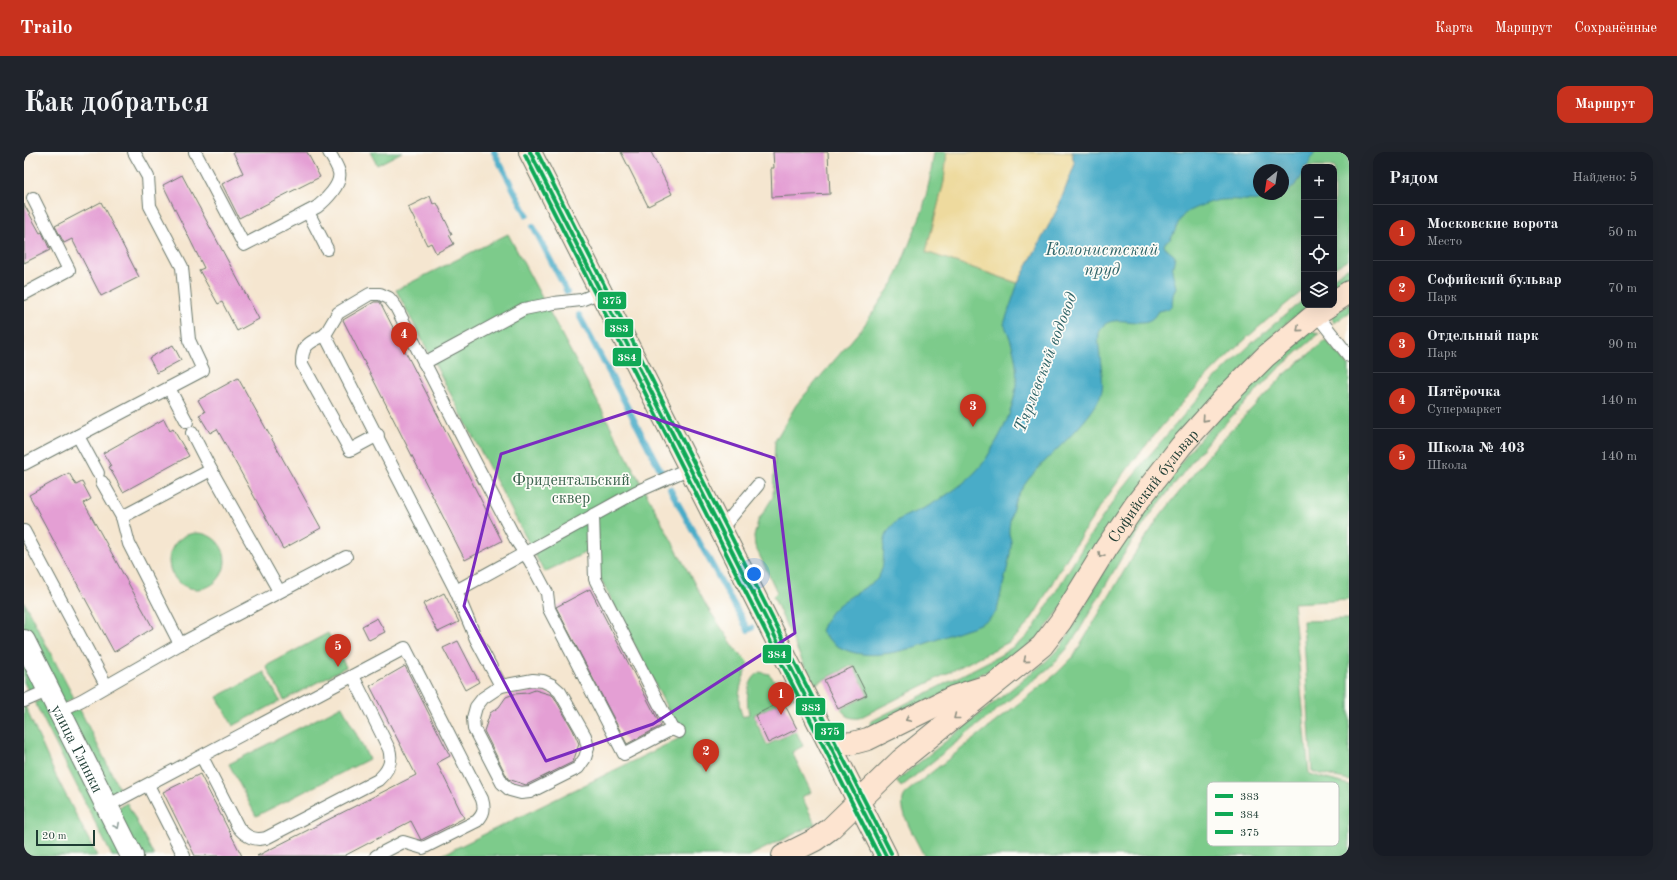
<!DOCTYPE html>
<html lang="ru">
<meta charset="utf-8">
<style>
:root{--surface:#171b24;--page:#20242c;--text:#f1f3f6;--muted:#9ea1a6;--line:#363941;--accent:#c8321e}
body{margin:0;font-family:"Old Standard TT",serif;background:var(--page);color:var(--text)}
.controls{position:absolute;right:12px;top:12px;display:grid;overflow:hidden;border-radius:8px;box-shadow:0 4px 16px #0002}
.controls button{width:36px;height:36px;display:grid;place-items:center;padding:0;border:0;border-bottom:1px solid var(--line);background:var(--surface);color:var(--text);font:20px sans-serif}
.compass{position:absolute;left:1229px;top:12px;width:36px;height:36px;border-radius:50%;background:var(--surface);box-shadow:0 4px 16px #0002;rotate:210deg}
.scale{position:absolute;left:12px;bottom:10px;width:59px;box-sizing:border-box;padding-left:4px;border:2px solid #1f3d34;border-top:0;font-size:11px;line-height:14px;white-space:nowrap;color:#1f3d34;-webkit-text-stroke:3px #fdfcf7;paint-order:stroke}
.you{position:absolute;left:730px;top:422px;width:14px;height:14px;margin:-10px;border:3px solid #fff;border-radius:50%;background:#1a73e8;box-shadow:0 0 0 6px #1a73e833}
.badge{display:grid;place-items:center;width:26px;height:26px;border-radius:50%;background:var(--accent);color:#fff;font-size:13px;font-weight:700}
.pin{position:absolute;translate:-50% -33px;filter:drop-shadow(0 1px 2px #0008)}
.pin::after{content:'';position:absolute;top:21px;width:14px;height:12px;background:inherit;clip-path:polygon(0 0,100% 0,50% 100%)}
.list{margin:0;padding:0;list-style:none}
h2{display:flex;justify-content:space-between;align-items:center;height:52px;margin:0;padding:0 16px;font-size:17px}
h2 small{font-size:13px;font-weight:400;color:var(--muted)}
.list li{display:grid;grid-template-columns:26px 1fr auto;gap:12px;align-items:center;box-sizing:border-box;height:56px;padding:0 16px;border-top:1px solid var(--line)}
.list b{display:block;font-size:15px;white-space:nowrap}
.list p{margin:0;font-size:13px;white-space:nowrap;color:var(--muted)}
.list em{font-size:13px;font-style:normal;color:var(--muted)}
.icon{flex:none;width:22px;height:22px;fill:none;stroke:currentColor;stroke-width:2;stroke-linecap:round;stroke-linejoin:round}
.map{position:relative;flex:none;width:1325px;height:704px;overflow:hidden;border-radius:12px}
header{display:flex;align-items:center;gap:24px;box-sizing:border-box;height:56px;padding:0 20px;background:var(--accent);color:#fff}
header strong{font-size:19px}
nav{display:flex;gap:22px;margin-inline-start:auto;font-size:14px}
.intro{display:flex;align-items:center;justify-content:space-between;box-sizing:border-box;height:96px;padding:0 24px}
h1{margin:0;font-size:28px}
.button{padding:10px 18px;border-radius:12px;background:var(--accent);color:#fff;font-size:14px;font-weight:700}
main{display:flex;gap:24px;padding:0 24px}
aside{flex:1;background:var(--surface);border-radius:12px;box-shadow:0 4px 16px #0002}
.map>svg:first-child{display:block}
.green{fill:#7dcb8b;stroke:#4e8460;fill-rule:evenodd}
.sand{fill:#eeda9e;stroke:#868c69}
.water{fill:#49acc8;stroke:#34747e;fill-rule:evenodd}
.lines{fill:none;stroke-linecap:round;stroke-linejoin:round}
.stream{stroke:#49acc8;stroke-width:6}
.building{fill:#e49fd4}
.lane-casing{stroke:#6a786b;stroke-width:14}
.street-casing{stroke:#6a786b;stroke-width:24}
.secondary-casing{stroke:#6a786b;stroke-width:24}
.lane{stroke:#fff;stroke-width:12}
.street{stroke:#fff;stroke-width:22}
.secondary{stroke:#fde4d0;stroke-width:22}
.bus-1-casing{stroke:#fdfcf7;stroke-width:7}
.bus-2-casing{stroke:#fdfcf7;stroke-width:7}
.bus-3-casing{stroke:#fdfcf7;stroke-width:7}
.bus-1{stroke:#10a855;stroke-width:4}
.bus-2{stroke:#10a855;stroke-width:4}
.bus-3{stroke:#10a855;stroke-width:4}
.oneway{stroke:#8e9082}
.oneway2{stroke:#8f9e9a}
.marked{fill:none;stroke:#7b2cbf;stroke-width:3;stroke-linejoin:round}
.labels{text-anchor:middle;stroke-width:3.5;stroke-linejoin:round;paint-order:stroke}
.park-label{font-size:16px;fill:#36604a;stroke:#fdfcf7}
.street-label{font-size:16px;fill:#1f3d34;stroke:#fdfcf7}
.water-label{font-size:17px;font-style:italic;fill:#2e6468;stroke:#fdfcf7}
.key{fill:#fdfcf7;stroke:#bac3bc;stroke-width:1}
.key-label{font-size:11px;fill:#1f3d34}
.line-badge{stroke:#fdfcf7;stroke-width:1.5}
.badge-label{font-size:11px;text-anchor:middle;font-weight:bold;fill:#fff}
</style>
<header>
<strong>Trailo</strong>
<nav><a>Карта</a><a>Маршрут</a><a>Сохранённые</a></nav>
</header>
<div class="intro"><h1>Как добраться</h1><a class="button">Маршрут</a></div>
<main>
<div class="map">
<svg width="1325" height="704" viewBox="0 0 1325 704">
<rect width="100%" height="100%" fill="#fdfcf7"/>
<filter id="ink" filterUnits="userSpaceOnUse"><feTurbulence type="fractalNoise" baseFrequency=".025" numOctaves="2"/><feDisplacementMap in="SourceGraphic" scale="8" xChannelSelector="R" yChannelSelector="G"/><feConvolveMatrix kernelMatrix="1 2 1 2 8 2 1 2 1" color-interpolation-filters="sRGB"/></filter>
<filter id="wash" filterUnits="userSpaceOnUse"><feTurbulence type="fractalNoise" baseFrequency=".012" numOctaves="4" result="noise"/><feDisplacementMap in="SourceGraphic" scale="16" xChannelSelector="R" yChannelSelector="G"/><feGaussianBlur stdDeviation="0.9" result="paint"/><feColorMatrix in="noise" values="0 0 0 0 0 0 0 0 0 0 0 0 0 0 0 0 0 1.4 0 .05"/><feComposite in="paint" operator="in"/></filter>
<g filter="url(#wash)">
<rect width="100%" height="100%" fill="#f5e6d0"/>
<g class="green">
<polygon points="346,0 378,0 353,13"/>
<path d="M910 0H923L920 30 902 100 993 131 1033 58 1051 12 1049 7 1048 0H1325V107L1310 116V15H1280V138C1207 194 1142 263 1088 338 1069 364 1052 391 1035 419 1020 444 1009 473 985 490L835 566C826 567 822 564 817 557L844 543 829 513 789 533 749 444 753 440 731 394 730 385 734 369 749 345 751 289 772 253 839 175 871 128 899 57 906 26ZM1235 18H1259V42H1235Z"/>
<path d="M484 82 683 455 713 499 725 511C718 528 710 547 719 565L725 562C722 547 722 529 736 520L745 522 752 530 763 538 768 540 771 544 729 563 743 593 772 579 779 594 768 600 787 640 778 645 791 672 725 704H416L658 585 563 400 520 420 372 138Z"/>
<polygon points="1325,115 1325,126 1310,136 1310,125"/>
<polygon points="1280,147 1280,153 1287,153 1266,168 1235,196 1015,485 990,504 979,511 850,577 846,570 975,504 998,489 1008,479 1065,385 1095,341 1122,307 1190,228 1229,190"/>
<polygon points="1325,152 1325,161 1310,171 1308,163"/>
<polygon points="1287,178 1295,182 1254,217 1184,289 1127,362 1098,405 1055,479 1042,498 1026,515 877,635 872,629 1021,510 1037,494 1048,476 1091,400 1119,357 1178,284 1248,211"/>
<path d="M1302 188 1325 214V448L1269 451 1285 622 1325 633V704H900C894 691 875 661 879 647 879 644 883 641 884 639L1032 522 1050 504 1106 409 1134 367 1191 295 1260 223Z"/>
<circle cx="173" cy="409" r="28"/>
<polygon points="0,450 50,546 39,552 0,477"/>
<polygon points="1325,468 1325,628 1288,620 1279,469"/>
<polygon points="304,481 322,515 260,548 242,514"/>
<polygon points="0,499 19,536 6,543 0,530"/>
<polygon points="240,520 256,549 209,574 193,545"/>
<polygon points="22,545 102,704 88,704 11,551"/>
<polygon points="1,554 30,620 73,704 0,704 0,555"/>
<polygon points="318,554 345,607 232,664 205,612"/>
<polygon points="55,556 97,640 86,646 43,562"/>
<polygon points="103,651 130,704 114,704 91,657"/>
</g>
<polygon class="sand" points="923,0 1048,0 1049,7 1051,12 1033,58 994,131 902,100 920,30"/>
<path class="water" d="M1048 0H1291L1283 15H1280C1280 22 1277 26 1273 31 1252 56 1225 46 1198 48 1190 48 1170 56 1163 60 1153 67 1153 78 1147 86 1146 88 1142 90 1140 92L1141 96 1151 104 1148 119 1152 135 1149 143 1148 153 1144 157 1134 159C1132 162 1130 166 1126 168 1113 175 1088 161 1077 176 1070 185 1081 223 1078 238 1074 263 1028 300 1011 320 1004 327 997 337 992 347 989 353 984 375 985 382 986 386 988 390 987 394 985 416 977 437 973 459 962 473 945 475 930 481 890 496 830 522 797 479 807 453 818 451 840 436 844 433 850 431 853 427 865 412 854 391 866 376 877 362 894 361 908 352 923 343 942 331 954 317 962 309 966 299 972 290 995 250 1000 214 980 172L994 131 1033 58 1051 12 1049 7ZM1235 18H1259V42H1235Z"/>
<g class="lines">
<g class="stream">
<polyline points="470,0 503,63"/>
<polyline points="509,74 543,140"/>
<polyline points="555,163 638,321"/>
<polyline points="646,337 724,478 728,476"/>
</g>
</g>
<g id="blocks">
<g class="building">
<polygon points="209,0 283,0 296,25 215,66 198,32 219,21"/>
<polygon points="597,0 627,0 648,42 624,54"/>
<polygon points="749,0 804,0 806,42 748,45 747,16 750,16"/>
<polygon points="158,23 235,167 213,179 198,150 194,152 175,118 180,116 139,33"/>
<polygon points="406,44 409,52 413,51 428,82 425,83 430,92 412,101 407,91 403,93 384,55"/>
<polygon points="77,50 115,125 77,144 48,87 40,91 31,74"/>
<polygon points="0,52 16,81 18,80 26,98 0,111"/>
<polygon points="350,150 356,150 478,389 441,408 319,168"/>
<polygon points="149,193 157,208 133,221 125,206"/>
<polygon points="214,226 297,376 259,397 193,277 186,281 175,263 181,260 174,248"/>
<polygon points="140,267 146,279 149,277 165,304 99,340 85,315 87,314 79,301"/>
<polygon points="45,321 52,333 58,330 67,347 60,351 129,476 90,500 5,343"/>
<polygon points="566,437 637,574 603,592 532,455"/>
<polygon points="420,441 435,470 414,480 399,452"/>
<polygon points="353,466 361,480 345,488 338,474"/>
<polygon points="434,489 455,530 441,538 419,496"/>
<polygon points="381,514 426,604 413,611 440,666 397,688 387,669 320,704 233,704 392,623 346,534"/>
<polygon points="829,515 843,543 814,557 800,528"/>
<polygon points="511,538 528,543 530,545 549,578 555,592 549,610 502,633 484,627 460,579 466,561 475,555 482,545 490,542 503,541"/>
<polygon points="759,549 773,577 744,591 731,563"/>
<polygon points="176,622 218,704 171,704 139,640"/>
</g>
</g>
</g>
<g filter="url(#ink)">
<use href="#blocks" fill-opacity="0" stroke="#6a786b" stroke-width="1"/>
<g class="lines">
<defs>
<g id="lane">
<path d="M171 0 220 93 293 55C302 48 318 32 315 20 313 13 308 6 305 0"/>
<polyline points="284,60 303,97"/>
<polyline points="0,142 45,118 9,46"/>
<polyline points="1292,162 1325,204"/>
<path d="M301 183C286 190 277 193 278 212L326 298 354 283"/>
<polyline points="400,211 500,157 530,151 557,148 577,140"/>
<polyline points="145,236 163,270"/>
<polyline points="168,281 187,318 255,439"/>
<polyline points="54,284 74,321"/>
<polyline points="0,312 179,218 165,188 158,115 126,54 124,25 110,0"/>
<polyline points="78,330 98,365"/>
<polyline points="569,363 571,427 648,577 655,580"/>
<polyline points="697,377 734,333"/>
<polyline points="0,379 82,533"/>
<polyline points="432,439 612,340 666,316"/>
<polyline points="156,492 105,392 98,365 187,318"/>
<polygon points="509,528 519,529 528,533 536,540 561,584 564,596 561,606 554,616 506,640 497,641 486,638 478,631 450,577 449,566 452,555 459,546 477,534"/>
<polyline points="477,534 452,487 432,439 301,183 314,161 346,142 356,142 365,146 372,155 451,310 492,388 506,409 523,441 525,457 600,602 648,577"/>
<polyline points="0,549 25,538"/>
<polyline points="35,559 58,548 156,492 322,405"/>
<path d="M178 605 214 675C222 685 230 689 242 686L354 628C364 619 369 610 365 597L329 524"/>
<polyline points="124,633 160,704"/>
<path d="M83 654 381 496 458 647C461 657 460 662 453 669L399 696 379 690 352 704"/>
</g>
<g id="street">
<path id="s1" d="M0 489 108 704"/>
</g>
<g id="secondary">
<polyline points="506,0 862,704"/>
<polyline points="1310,150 1325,140"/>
<polyline points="806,593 829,591 844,587 929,545 961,535"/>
<path id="s2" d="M759 704 791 688 806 677 877 608 1018 494 1037 469 1082 396 1112 352 1157 294 1203 243 1242 204 1292 162 1306 153"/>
</g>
</defs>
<use href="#lane" class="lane-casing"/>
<use href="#street" class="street-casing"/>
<use href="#secondary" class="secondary-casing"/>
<use href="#lane" class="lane"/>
<use href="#street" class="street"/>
<use href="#secondary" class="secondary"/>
<defs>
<polyline id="bus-1" points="506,0 862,704"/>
<polyline id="bus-2" points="501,3 855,704"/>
<polyline id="bus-3" points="513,0 867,701"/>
</defs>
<use href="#bus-1" class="bus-1-casing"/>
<use href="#bus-2" class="bus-2-casing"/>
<use href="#bus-3" class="bus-3-casing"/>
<use href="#bus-1" class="bus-1"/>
<use href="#bus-2" class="bus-2"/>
<use href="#bus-3" class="bus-3"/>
</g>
<defs><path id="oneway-chevron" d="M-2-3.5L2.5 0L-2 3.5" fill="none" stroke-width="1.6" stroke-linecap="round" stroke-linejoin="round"/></defs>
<g class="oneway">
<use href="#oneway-chevron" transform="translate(1275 177) rotate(140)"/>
<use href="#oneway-chevron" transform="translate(1181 267) rotate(132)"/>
<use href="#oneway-chevron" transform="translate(1077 403) rotate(121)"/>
<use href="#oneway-chevron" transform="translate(1002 508) rotate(140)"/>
<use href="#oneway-chevron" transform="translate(932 565) rotate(142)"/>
<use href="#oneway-chevron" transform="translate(884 567) rotate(154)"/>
</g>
<use class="oneway2" href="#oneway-chevron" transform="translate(93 674) rotate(63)"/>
</g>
<path class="marked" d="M608 259 750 306 771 481 629 572 522 609 440 454 477 302Z"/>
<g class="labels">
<g class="park-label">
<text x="547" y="333">Фридентальский<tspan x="547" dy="18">сквер</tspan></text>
</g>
<g class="street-label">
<text dy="6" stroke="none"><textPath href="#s2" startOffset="530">Софийский бульвар</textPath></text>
<text dy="6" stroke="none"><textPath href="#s1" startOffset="120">улица Глинки</textPath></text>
</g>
<g class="water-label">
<text x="1078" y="103">Колонистский<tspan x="1078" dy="20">пруд</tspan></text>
<text transform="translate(1021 210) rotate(-69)" y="6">Тярлевский водовод</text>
</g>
</g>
<rect x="1183" y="630" width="132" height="64" rx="6" class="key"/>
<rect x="1191" y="642" width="18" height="4" fill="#10a855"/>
<rect x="1191" y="660" width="18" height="4" fill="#10a855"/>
<rect x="1191" y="678" width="18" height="4" fill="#10a855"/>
<g class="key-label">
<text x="1216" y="648">383</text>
<text x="1216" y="666">384</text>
<text x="1216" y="684">375</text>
</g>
<g class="line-badge">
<rect x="573" y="139" width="30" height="19" rx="4" fill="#10a855"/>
<rect x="580" y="166" width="30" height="20" rx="4" fill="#10a855"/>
<rect x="588" y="195" width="30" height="20" rx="4" fill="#10a855"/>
<rect x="738" y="492" width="30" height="20" rx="4" fill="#10a855"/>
<rect x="771" y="545" width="31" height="19" rx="4" fill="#10a855"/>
<rect x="790" y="570" width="31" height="19" rx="4" fill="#10a855"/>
</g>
<g class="badge-label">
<text x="588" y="152">375</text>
<text x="595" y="180">383</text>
<text x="603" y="209">384</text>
<text x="753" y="506">384</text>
<text x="787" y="559">383</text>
<text x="806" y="583">375</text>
</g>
</svg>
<div class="controls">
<button>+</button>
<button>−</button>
<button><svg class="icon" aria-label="locate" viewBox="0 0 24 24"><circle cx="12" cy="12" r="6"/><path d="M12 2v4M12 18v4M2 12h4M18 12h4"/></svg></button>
<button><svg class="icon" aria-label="layers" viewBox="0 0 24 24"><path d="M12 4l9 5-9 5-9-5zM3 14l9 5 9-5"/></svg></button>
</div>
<svg class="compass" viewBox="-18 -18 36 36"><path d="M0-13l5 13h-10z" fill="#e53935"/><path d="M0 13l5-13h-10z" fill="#9ea1a6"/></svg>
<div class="scale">20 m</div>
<div class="you"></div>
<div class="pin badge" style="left:757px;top:563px">1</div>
<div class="pin badge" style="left:682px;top:620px">2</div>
<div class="pin badge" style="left:949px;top:275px">3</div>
<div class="pin badge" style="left:380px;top:203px">4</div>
<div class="pin badge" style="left:314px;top:515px">5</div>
</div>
<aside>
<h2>Рядом<small>Найдено: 5</small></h2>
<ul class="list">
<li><span class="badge">1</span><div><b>Московские ворота</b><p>Место</p></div><em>50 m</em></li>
<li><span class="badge">2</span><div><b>Софийский бульвар</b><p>Парк</p></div><em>70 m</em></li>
<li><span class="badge">3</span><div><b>Отдельный парк</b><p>Парк</p></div><em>90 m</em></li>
<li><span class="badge">4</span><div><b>Пятёрочка</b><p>Супермаркет</p></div><em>140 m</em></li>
<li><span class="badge">5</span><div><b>Школа № 403</b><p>Школа</p></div><em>140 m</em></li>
</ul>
</aside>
</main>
